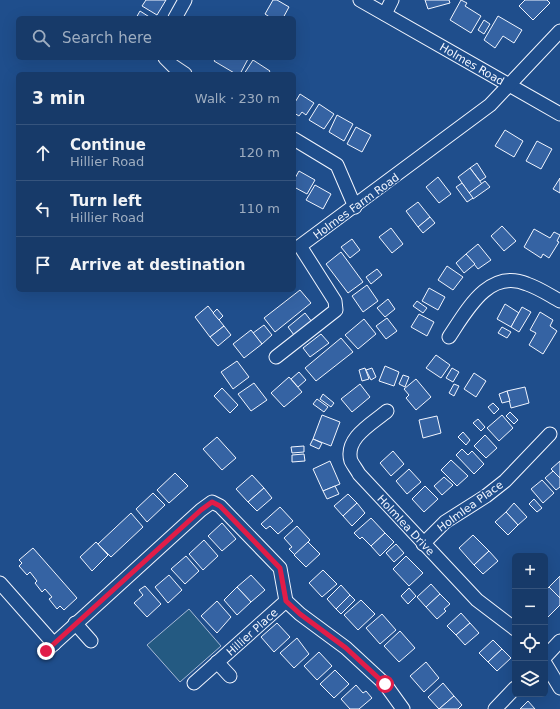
<!DOCTYPE html>
<meta charset="utf-8">
<style>
:root{--surface:#173a69;--page:#244571;--text:#f1f3f6;--muted:#9eadc0;--line:#36547d}
body{margin:0;font-family:"DejaVu Sans",sans-serif;background:var(--page);color:var(--text)}
.controls{position:absolute;right:12px;bottom:12px;display:grid;overflow:hidden;border-radius:6px;box-shadow:0 4px 16px #0002}
.controls button{width:36px;height:36px;display:grid;place-items:center;padding:0;border:0;border-bottom:1px solid var(--line);background:var(--surface);color:var(--text);font:20px sans-serif}
.stop{position:absolute;width:12px;height:12px;margin:-9px;border:3px solid #e11d48;border-radius:50%;background:#fff}
.stop.end{background:#e11d48;border-color:#fff;box-shadow:0 1px 4px #0008}
.list{margin:0;padding:0;list-style:none}
h2{display:flex;justify-content:space-between;align-items:center;height:52px;margin:0;padding:0 16px;font-size:17px}
h2 small{font-size:13px;font-weight:400;color:var(--muted)}
.list li{display:grid;grid-template-columns:26px 1fr auto;gap:12px;align-items:center;box-sizing:border-box;height:56px;padding:0 16px;border-top:1px solid var(--line)}
.list b{display:block;font-size:15px;white-space:nowrap}
.list p{margin:0;font-size:13px;white-space:nowrap;color:var(--muted)}
.list em{font-size:13px;font-style:normal;color:var(--muted)}
.icon{flex:none;width:22px;height:22px;fill:none;stroke:currentColor;stroke-width:2;stroke-linecap:round;stroke-linejoin:round}
.map{position:relative;flex:none;width:560px;height:709px;overflow:hidden}
.search{position:absolute;background:var(--surface);box-shadow:0 4px 16px #0002;left:16px;top:16px;width:280px;height:44px;display:flex;align-items:center;gap:10px;box-sizing:border-box;padding:0 14px;border-radius:6px;color:var(--muted);font-size:15px}
.panel{position:absolute;background:var(--surface);box-shadow:0 4px 16px #0002;left:16px;top:72px;width:280px;height:220px;border-radius:6px}
.map>svg:first-child{display:block}
.green{fill:#245a82;stroke:#a8bbd7}
.building{fill:#3563a3;stroke:#f2f6ff}
.lines{fill:none;stroke-linecap:round;stroke-linejoin:round}
.minor-casing{stroke:#f2f6ff;stroke-width:15}
.minor{stroke:#1f4e8c;stroke-width:13}
.route{stroke:#e11d48;stroke-width:5}
.labels{text-anchor:middle;stroke-width:3;stroke-linejoin:round;paint-order:stroke}
.street-label{font-size:11px;fill:#f2f6ff;stroke:#1f4e8c}
</style>
<div class="map">
<svg width="560" height="709" viewBox="0 0 560 709">
<rect width="100%" height="100%" fill="#1f4e8c"/>
<polygon class="green" points="189,609 221,646 180,682 147,645"/>
<g class="building">
<polygon points="146,0 166,0 157,15 142,6"/>
<polygon points="273,0 277,0 289,7 283,18 271,18 265,14"/>
<polygon points="425,0 449,0 450,3 428,9"/>
<polygon points="461,0 467,3 465,6 481,16 471,33 450,20"/>
<polygon points="525,0 547,0 550,3 533,20 519,6"/>
<polygon points="140,11 151,18 136,18"/>
<polygon points="498,16 522,30 514,43 503,36 495,48 484,40"/>
<polygon points="484,20 490,24 484,34 478,30"/>
<polygon points="216,58 246,58 248,59 240,74 236,74 214,61"/>
<polygon points="253,60 270,71 268,74 244,74"/>
<polygon points="300,94 314,103 306,115 302,112 299,116 294,113 294,104"/>
<polygon points="319,104 334,114 324,129 309,120"/>
<polygon points="337,115 353,124 344,141 329,132"/>
<polygon points="356,127 371,135 362,152 347,144"/>
<polygon points="505,130 523,141 514,157 495,146"/>
<polygon points="537,141 552,149 541,169 526,161"/>
<polygon points="477,163 486,177 480,181 470,168"/>
<polygon points="470,168 482,184 469,193 458,177"/>
<polygon points="299,171 315,180 307,194 294,187 294,180"/>
<polygon points="438,177 451,194 439,203 426,187"/>
<polygon points="560,178 560,193 553,189"/>
<polygon points="485,181 490,187 473,199 469,193"/>
<polygon points="462,183 473,198 467,202 456,187"/>
<polygon points="315,185 331,194 323,209 306,200"/>
<polygon points="418,202 430,217 418,227 406,211"/>
<polygon points="430,217 435,223 423,233 418,227"/>
<polygon points="502,226 516,241 504,251 491,236"/>
<polygon points="391,228 403,244 392,253 379,237"/>
<polygon points="534,229 550,238 554,232 560,235 557,241 559,242 549,258 543,254 541,258 524,247"/>
<polygon points="352,239 360,250 350,258 341,247"/>
<polygon points="478,244 491,260 478,269 466,254"/>
<polygon points="341,252 363,282 348,293 326,264"/>
<polygon points="466,254 475,264 464,273 456,263"/>
<polygon points="447,266 463,277 453,290 438,280"/>
<polygon points="377,269 382,275 371,284 366,277"/>
<polygon points="367,285 378,301 363,312 352,296"/>
<polygon points="429,288 445,297 438,310 422,301"/>
<polygon points="300,290 311,303 275,332 264,318"/>
<polygon points="388,299 395,309 385,317 377,308"/>
<polygon points="417,301 427,308 423,313 413,306"/>
<polygon points="505,304 519,313 511,327 497,319"/>
<polygon points="208,306 224,326 210,337 195,317"/>
<polygon points="522,307 531,312 519,332 511,327"/>
<polygon points="217,309 223,316 219,320 213,313"/>
<polygon points="540,312 553,320 550,326 557,331 543,354 529,345 536,333 530,330"/>
<polygon points="305,313 312,322 294,335 288,327"/>
<polygon points="419,314 434,322 427,336 411,327"/>
<polygon points="387,318 397,331 386,339 376,326"/>
<polygon points="364,319 376,334 358,349 345,335"/>
<polygon points="264,325 272,335 262,344 253,333"/>
<polygon points="224,326 231,335 218,346 210,337"/>
<polygon points="502,327 511,332 507,338 498,333"/>
<polygon points="251,330 262,344 244,358 233,344"/>
<polygon points="321,334 329,343 310,357 303,348"/>
<polygon points="341,338 353,352 316,381 305,368"/>
<polygon points="436,355 450,365 441,378 426,368"/>
<polygon points="237,361 249,377 233,389 221,372"/>
<polygon points="385,366 399,372 394,386 379,381"/>
<polygon points="365,368 369,379 362,381 359,370"/>
<polygon points="372,368 376,377 371,380 366,370"/>
<polygon points="452,368 459,372 453,382 446,378"/>
<polygon points="299,372 306,380 298,387 291,379"/>
<polygon points="474,373 486,381 476,397 464,389"/>
<polygon points="403,375 409,377 405,387 399,384"/>
<polygon points="289,377 302,392 284,407 271,393"/>
<polygon points="416,379 431,397 416,410 406,398 409,395 404,389"/>
<polygon points="254,383 267,400 251,411 238,394"/>
<polygon points="360,384 370,397 352,412 341,399"/>
<polygon points="454,384 459,386 454,396 449,393"/>
<polygon points="525,387 529,403 511,408 507,391"/>
<polygon points="222,388 238,405 230,413 214,396"/>
<polygon points="507,391 510,401 502,403 499,394"/>
<polygon points="323,394 334,403 331,407 320,399"/>
<polygon points="317,399 328,407 324,412 313,404"/>
<polygon points="493,403 499,409 494,414 488,407"/>
<polygon points="510,412 518,420 514,424 506,416"/>
<polygon points="322,415 340,422 331,446 313,439"/>
<polygon points="502,415 513,428 499,441 487,428"/>
<polygon points="437,416 441,433 423,438 419,420"/>
<polygon points="478,419 485,427 481,431 473,423"/>
<polygon points="463,432 470,440 466,445 458,437"/>
<polygon points="485,435 497,448 486,458 474,446"/>
<polygon points="217,437 236,458 222,470 203,449"/>
<polygon points="313,439 322,443 319,449 310,445"/>
<polygon points="304,446 304,452 292,453 291,447"/>
<polygon points="462,449 468,455 472,451 484,464 474,474 456,455"/>
<polygon points="393,451 404,464 391,476 380,463"/>
<polygon points="304,454 305,461 292,462 292,455"/>
<polygon points="451,460 468,476 457,486 441,470"/>
<polygon points="330,461 340,484 323,491 313,469"/>
<polygon points="560,461 560,478 551,469"/>
<polygon points="409,469 421,482 407,494 396,481"/>
<polygon points="553,471 560,478 560,487 556,490 545,478"/>
<polygon points="175,473 188,486 169,503 157,490"/>
<polygon points="252,475 264,488 248,502 236,489"/>
<polygon points="444,477 453,485 442,495 434,486"/>
<polygon points="542,480 554,493 543,503 531,489"/>
<polygon points="335,486 339,494 327,499 323,491"/>
<polygon points="425,486 438,499 424,512 412,499"/>
<polygon points="264,488 272,498 257,511 248,502"/>
<polygon points="153,493 165,505 147,522 136,509"/>
<polygon points="348,494 357,503 343,516 334,506"/>
<polygon points="534,499 542,508 537,512 529,504"/>
<polygon points="357,503 365,513 352,526 343,516"/>
<polygon points="514,503 527,517 518,525 506,512"/>
<polygon points="280,507 293,521 278,534 270,526 266,529 261,524"/>
<polygon points="506,512 518,525 508,535 495,522"/>
<polygon points="131,513 143,527 111,557 98,544"/>
<polygon points="371,518 385,533 371,546 362,537 360,539 354,533"/>
<polygon points="222,523 236,539 222,551 208,536"/>
<polygon points="297,526 310,540 295,555 289,549 292,547 284,538"/>
<polygon points="385,533 394,542 380,556 371,546"/>
<polygon points="473,535 489,551 474,565 459,548"/>
<polygon points="204,540 218,556 203,570 189,554"/>
<polygon points="96,542 108,555 92,571 80,557"/>
<polygon points="308,542 320,554 306,567 294,555"/>
<polygon points="396,544 404,553 394,562 386,553"/>
<polygon points="33,548 77,598 64,610 60,606 57,609 49,599 52,597 45,589 42,592 35,583 37,581 30,572 27,575 19,566 22,563 19,560"/>
<polygon points="489,551 498,561 483,574 474,565"/>
<polygon points="186,556 199,571 185,584 171,569"/>
<polygon points="406,556 423,573 409,586 393,569"/>
<polygon points="323,570 337,584 322,597 309,583"/>
<polygon points="169,575 182,590 168,603 155,587"/>
<polygon points="251,575 265,590 251,602 237,587"/>
<polygon points="560,576 560,598 549,587"/>
<polygon points="431,584 440,594 426,607 417,597"/>
<polygon points="341,585 350,595 336,609 327,599"/>
<polygon points="145,586 161,604 147,617 134,603 143,595 139,590"/>
<polygon points="237,587 251,602 237,615 224,600"/>
<polygon points="549,587 560,598 560,605 548,617 545,614 545,591"/>
<polygon points="409,588 416,596 408,604 401,596"/>
<polygon points="440,594 450,604 444,609 446,611 437,619 426,607"/>
<polygon points="350,595 355,600 341,614 336,609"/>
<polygon points="361,600 375,614 358,630 344,615"/>
<polygon points="217,601 231,617 217,633 201,616"/>
<polygon points="461,613 470,623 456,635 447,626"/>
<polygon points="382,614 396,630 380,644 366,628"/>
<polygon points="277,623 290,637 274,652 261,637"/>
<polygon points="470,623 479,633 465,645 456,635"/>
<polygon points="400,631 415,648 399,662 384,646"/>
<polygon points="297,638 309,654 294,668 280,653"/>
<polygon points="493,640 502,649 488,662 479,653"/>
<polygon points="502,649 511,658 497,671 488,662"/>
<polygon points="319,652 332,666 317,680 304,666"/>
<polygon points="426,662 439,678 424,692 410,676"/>
<polygon points="335,670 349,684 334,698 320,684"/>
<polygon points="443,683 454,696 439,709 428,697"/>
<polygon points="356,685 363,693 366,691 372,698 359,709 350,709 341,699"/>
<polygon points="454,696 462,705 458,709 439,709"/>
<polygon points="528,701 535,709 520,709"/>
</g>
<g class="lines">
<defs>
<g id="minor">
<polyline points="360,0 560,114"/>
<polyline points="385,14 392,0"/>
<polyline points="175,18 185,0"/>
<polyline points="165,58 173,66 185,74"/>
<polyline points="294,139 337,165 355,207"/>
<path d="M449 337C467 310 489 268 527 284 539 288 549 295 560 301"/>
<polyline points="276,357 336,310 335,301 300,246 490,105 560,31"/>
<path d="M387 411C373 423 344 438 351 461 353 465 357 470 359 474L477 600 515 629"/>
<polyline points="423,544 445,522 486,496 505,481 550,434"/>
<polyline points="0,583 54,644"/>
<polyline points="75,623 91,641"/>
<polyline points="46,651 201,510 212,502 220,506 280,568 286,601 300,614 346,648 385,684 403,709"/>
<polyline points="545,657 560,641"/>
<polyline points="217,662 230,676"/>
<polyline points="545,663 560,688"/>
<polyline points="194,683 286,601"/>
<polyline points="495,709 515,688"/>
</g>
</defs>
<use href="#minor" class="minor-casing"/>
<use href="#minor" class="minor"/>
</g>
<g class="lines">
<polyline class="route" points="46,651 201,510 212,502 220,506 280,568 286,601 300,614 346,648 385,684"/>
</g>
<g class="labels">
<g class="street-label">
<text transform="translate(472 64) rotate(30)" y="4">Holmes Road</text>
<text transform="translate(356 206) rotate(-36)" y="4">Holmes Farm Road</text>
<text transform="translate(470 506) rotate(-36)" y="4">Holmlea Place</text>
<text transform="translate(406 525) rotate(47)" y="4">Holmlea Drive</text>
<text transform="translate(252 632) rotate(-42)" y="4">Hillier Place</text>
</g>
</g>
</svg>
<div class="controls">
<button>+</button>
<button>−</button>
<button><svg class="icon" aria-label="locate" viewBox="0 0 24 24"><circle cx="12" cy="12" r="6"/><path d="M12 2v4M12 18v4M2 12h4M18 12h4"/></svg></button>
<button><svg class="icon" aria-label="layers" viewBox="0 0 24 24"><path d="M12 4l9 5-9 5-9-5zM3 14l9 5 9-5"/></svg></button>
</div>
<div class="stop" style="left:385px;top:684px"></div>
<div class="stop end" style="left:46px;top:651px"></div>
<div class="search"><svg class="icon" aria-label="search" viewBox="0 0 24 24"><circle cx="10" cy="10" r="6"/><path d="M15 15l6 6"/></svg>Search here</div>
<section class="panel">
<h2>3 min<small>Walk · 230 m</small></h2>
<ul class="list">
<li><svg class="icon" aria-label="ahead" viewBox="0 0 24 24"><path d="M12 20V5M6 11l6-6 6 6"/></svg><div><b>Continue</b><p>Hillier Road</p></div><em>120 m</em></li>
<li><svg class="icon" aria-label="left" viewBox="0 0 24 24"><path d="M17 20v-9H6M10 6l-5 5 5 5"/></svg><div><b>Turn left</b><p>Hillier Road</p></div><em>110 m</em></li>
<li><svg class="icon" aria-label="arrive" viewBox="0 0 24 24"><path d="M6 21V4h12l-3 4 3 4H6"/></svg><div><b>Arrive at destination</b></div></li>
</ul>
</section>
</div>
